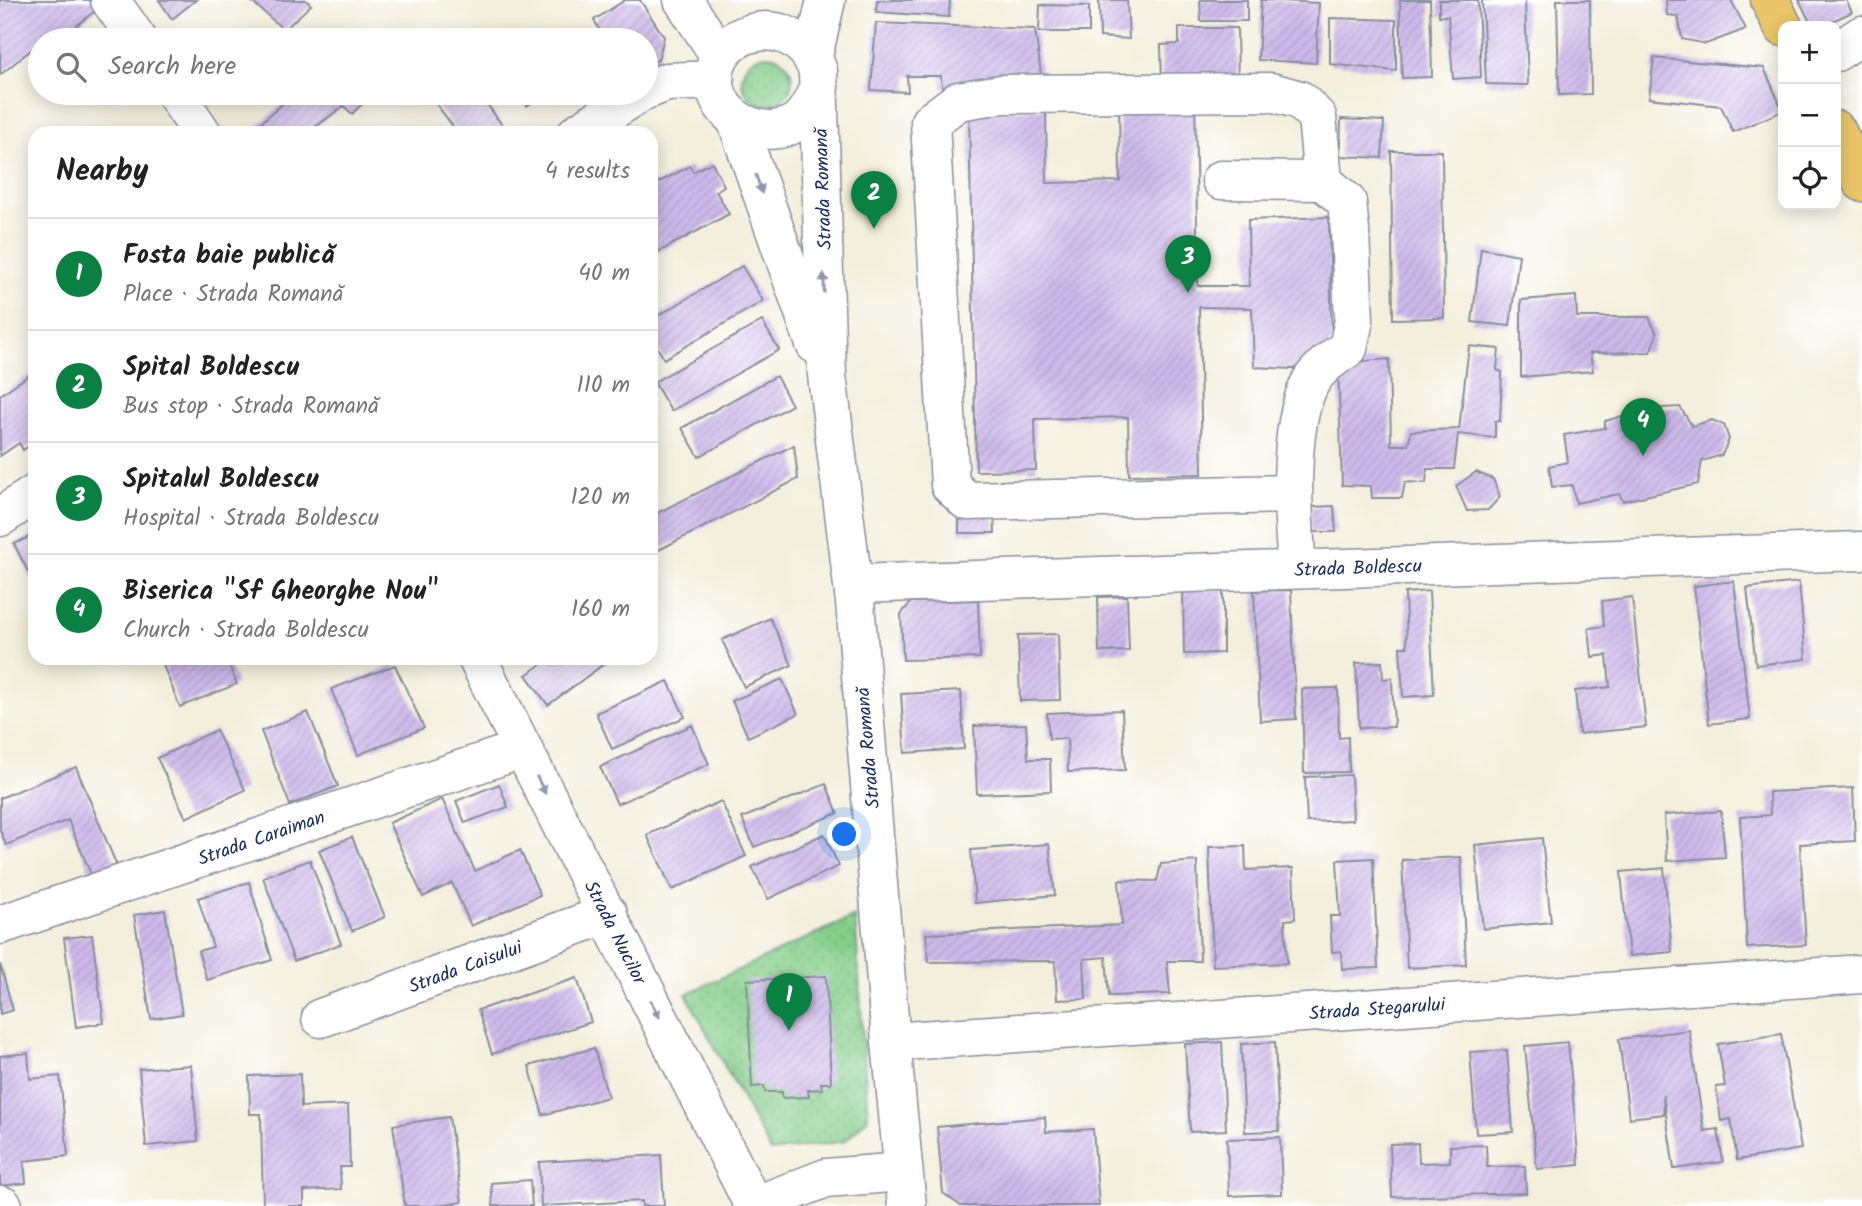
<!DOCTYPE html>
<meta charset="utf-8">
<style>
:root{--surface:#fff;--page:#f2f2f2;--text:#222;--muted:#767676;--line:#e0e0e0;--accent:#0b8043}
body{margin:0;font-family:Kalam,sans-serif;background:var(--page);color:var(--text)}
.controls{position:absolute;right:21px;top:21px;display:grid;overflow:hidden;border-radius:14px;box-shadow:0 4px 18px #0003}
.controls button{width:63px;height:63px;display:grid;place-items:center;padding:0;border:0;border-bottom:2px solid var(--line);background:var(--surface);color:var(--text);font:35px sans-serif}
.you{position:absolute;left:845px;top:835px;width:24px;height:24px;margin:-18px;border:5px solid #fff;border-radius:50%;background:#1a73e8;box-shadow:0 0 0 10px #1a73e833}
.badge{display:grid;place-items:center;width:46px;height:46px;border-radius:50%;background:var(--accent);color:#fff;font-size:23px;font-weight:700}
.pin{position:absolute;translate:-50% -58px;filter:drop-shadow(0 2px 4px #0008)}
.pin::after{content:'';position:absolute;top:37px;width:24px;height:21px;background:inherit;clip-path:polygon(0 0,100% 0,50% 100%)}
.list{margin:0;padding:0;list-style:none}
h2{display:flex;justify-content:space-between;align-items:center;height:91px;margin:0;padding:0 28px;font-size:30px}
h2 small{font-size:23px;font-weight:400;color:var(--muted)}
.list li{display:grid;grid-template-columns:46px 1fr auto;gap:21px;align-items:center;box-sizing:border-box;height:112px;padding:0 28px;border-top:2px solid var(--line)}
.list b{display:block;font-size:26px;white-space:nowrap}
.list p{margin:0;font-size:23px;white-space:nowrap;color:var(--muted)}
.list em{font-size:23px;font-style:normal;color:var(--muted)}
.icon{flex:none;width:38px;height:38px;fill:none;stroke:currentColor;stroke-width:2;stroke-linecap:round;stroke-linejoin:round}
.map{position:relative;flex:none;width:1862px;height:1206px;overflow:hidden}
.search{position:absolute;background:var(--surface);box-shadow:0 4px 18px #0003;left:28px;top:28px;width:630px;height:77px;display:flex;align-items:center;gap:18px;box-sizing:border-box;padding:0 24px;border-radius:38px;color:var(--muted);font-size:26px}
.panel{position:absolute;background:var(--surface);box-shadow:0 4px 18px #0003;left:28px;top:126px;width:630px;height:539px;border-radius:21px}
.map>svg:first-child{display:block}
.green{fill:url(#green-dots);stroke:#507e74;stroke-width:2}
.building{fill:url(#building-hatch)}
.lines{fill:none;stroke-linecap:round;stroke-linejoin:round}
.minor-casing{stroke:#878f9d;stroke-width:41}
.major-casing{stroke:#878f9d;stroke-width:41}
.minor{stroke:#fff;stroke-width:38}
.major{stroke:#ebc669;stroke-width:38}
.oneway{fill:#8d97ae}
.labels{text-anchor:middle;stroke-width:5;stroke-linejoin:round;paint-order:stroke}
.street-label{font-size:19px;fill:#1b2f5e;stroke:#fff}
</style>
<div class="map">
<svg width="1862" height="1206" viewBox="0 0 1862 1206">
<defs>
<pattern id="green-dots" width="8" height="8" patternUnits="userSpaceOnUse" patternTransform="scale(1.75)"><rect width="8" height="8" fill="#85ce8a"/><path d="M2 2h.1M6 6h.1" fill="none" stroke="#72b17a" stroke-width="1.8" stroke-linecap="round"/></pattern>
<pattern id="building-hatch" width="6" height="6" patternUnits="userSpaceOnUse" patternTransform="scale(1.75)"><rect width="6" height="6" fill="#cdb9ea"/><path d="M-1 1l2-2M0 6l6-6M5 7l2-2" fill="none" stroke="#af9fcb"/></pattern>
</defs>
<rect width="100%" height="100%" fill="#fff"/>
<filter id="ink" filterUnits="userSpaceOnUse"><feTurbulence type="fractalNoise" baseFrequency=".0143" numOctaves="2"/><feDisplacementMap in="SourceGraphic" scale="14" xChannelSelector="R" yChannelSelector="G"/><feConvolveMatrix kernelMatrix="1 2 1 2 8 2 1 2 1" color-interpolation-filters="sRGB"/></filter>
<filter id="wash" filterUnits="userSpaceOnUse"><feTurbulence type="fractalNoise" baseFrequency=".00686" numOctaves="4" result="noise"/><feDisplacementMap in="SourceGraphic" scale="28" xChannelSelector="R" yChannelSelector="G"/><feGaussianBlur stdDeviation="1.57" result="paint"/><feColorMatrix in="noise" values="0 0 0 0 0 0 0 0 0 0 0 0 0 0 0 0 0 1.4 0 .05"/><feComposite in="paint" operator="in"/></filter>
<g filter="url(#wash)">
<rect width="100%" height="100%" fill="#f3efdc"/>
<g class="green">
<circle cx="767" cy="80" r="25"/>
<polygon points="855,916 868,1118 845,1141 771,1152 686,994"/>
</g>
<g id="blocks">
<g class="building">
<polygon points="0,0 95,0 100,7 58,40 40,40 40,49 37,45 0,75"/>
<polygon points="159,0 196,0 172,19"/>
<polygon points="250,0 306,0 311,5 284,30"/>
<polygon points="625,0 640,0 664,37 658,60 646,65 646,40 605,40 594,20"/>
<polygon points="877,0 950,0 949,17 876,12"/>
<polygon points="1099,0 1127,0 1129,39 1100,37"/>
<polygon points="1200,0 1247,0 1247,21 1201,21"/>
<polygon points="1261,0 1319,3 1316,63 1258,60"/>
<polygon points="1400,0 1430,0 1432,77 1402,78"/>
<polygon points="1439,0 1478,0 1481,77 1453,79 1448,16 1439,16"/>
<polygon points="1482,0 1525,0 1528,85 1486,84"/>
<polygon points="1557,0 1590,0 1591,94 1559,95"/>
<polygon points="1666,0 1731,0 1746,29 1706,44 1682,39 1678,16 1667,15"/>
<polygon points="1799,0 1846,0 1852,12 1822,26 1812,26"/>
<polygon points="1040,5 1089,6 1089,32 1039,32"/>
<polygon points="1330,18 1396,20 1396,71 1330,64"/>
<polygon points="876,23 1035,29 1042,82 960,90 942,88 941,76 907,76 908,92 871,90"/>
<polygon points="1179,28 1237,28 1238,85 1162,86 1161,45 1179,44"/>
<polygon points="1654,58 1764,68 1783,111 1733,132 1721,106 1649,98"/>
<polygon points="295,93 369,93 371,95 352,114 344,106 307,133 261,133 256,127"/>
<polygon points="428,93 479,93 502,125 491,133 458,133"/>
<polygon points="517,93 546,93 527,106"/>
<polygon points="1195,100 1198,286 1249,286 1248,220 1329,217 1332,342 1311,365 1293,369 1254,367 1252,308 1199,307 1202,474 1129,475 1128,417 1035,419 1036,470 976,471 969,111 1046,109 1047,183 1120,181 1119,101"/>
<polygon points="1341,119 1384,121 1382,158 1340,156"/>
<polygon points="1391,151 1442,151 1444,318 1393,319"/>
<polygon points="712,162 724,186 716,191 729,214 651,256 651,186 690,166 693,172"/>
<polygon points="1481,248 1519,255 1510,326 1472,322"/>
<polygon points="742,266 763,301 664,359 651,337 651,320"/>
<polygon points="1576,296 1577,317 1649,317 1657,334 1650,352 1590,353 1593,371 1521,377 1521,300"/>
<polygon points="762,321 779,350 671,411 654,382"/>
<polygon points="1469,346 1499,349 1497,370 1502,372 1500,421 1495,421 1495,438 1458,434 1454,469 1427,469 1426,483 1405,482 1402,498 1372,498 1371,486 1342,485 1338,363 1389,359 1391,445 1408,445 1411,431 1459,429"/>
<polygon points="35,371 35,442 23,450 19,443 0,456 0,395"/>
<polygon points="776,376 792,405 699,457 682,428"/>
<polygon points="1680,407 1692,426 1712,420 1724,425 1729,439 1722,455 1702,461 1698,484 1623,501 1619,494 1576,503 1572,485 1552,487 1549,466 1568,462 1564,435 1605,428 1605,421 1646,409"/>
<polygon points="794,445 798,479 651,554 651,516"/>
<polygon points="1476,472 1493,479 1500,497 1488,510 1467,511 1456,486"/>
<polygon points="1334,506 1336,532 1311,532 1311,507"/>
<polygon points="994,513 995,533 959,533 959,514"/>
<polygon points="35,534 35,585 14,544"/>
<polygon points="1734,581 1750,719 1709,724 1694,586"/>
<polygon points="1799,582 1806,659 1756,665 1747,588"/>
<polygon points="1223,588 1223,653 1184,654 1183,589"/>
<polygon points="1291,590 1296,719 1260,721 1254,591"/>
<polygon points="1429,591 1434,695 1403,697 1400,647 1407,647 1405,593"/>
<polygon points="1127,596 1129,651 1099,652 1098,597"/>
<polygon points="1632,597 1646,727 1579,734 1575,691 1610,687 1607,655 1592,657 1589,628 1604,626 1602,601"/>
<polygon points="978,600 980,658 903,660 901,614 911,602"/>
<polygon points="770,618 792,665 744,687 722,640"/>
<polygon points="1058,634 1060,700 1020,701 1018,635"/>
<polygon points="160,658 226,658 237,684 180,707"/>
<polygon points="550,658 612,658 548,705 526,675"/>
<polygon points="1382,662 1383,679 1392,678 1394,727 1359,728 1356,663"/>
<polygon points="395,665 424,728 358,755 331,689"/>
<polygon points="782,679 798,714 748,737 732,701"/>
<polygon points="668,681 685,717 612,749 596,713"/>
<polygon points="1338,688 1339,738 1348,737 1349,772 1304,773 1302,689"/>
<polygon points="961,691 964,749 905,753 901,694"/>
<polygon points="1122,710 1125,770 1068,772 1067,738 1049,739 1047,713"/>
<polygon points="308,712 338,786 290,805 261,731"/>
<polygon points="1026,724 1028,759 1050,759 1051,791 977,794 974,726"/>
<polygon points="692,725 709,764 617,804 600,767"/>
<polygon points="216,730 245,790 186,818 157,758"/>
<polygon points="76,767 119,871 94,881 68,820 6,845 0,830 0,798"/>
<polygon points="1351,775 1353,820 1307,822 1305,777"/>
<polygon points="499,784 508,807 465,823 456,801"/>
<polygon points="826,784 838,813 754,847 742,818"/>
<polygon points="1853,788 1855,841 1800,844 1806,945 1747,948 1740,817 1770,815 1769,792"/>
<polygon points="442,799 475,871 520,850 540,895 471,926 452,883 423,897 389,823"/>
<polygon points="721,801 746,856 672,890 647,835"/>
<polygon points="1721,811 1725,857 1667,861 1664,815"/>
<polygon points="824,834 839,866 768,899 752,867"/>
<polygon points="352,837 385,917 352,931 319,850"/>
<polygon points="1542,838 1551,922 1483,929 1475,845"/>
<polygon points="1049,844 1055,895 975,903 971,850"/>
<polygon points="1245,846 1246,870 1293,868 1295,919 1285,920 1287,963 1213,966 1209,847"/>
<polygon points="1461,857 1466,965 1407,968 1402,860"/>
<polygon points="1373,858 1378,968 1342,969 1341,951 1332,952 1330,916 1340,916 1337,860"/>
<polygon points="310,860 341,944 294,961 263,877"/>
<polygon points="1197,861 1200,961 1167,961 1170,994 1109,996 1106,957 1084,959 1086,999 1057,1000 1055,961 929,962 926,934 1122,925 1119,880 1157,881 1161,864"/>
<polygon points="1664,868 1672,952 1629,956 1621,872"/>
<polygon points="249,882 272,960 207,980 198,951 213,947 198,898"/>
<polygon points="165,910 182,1014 151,1019 134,915"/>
<polygon points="92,935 104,1023 76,1027 64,938"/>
<polygon points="0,964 13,1010 0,1014"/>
<polygon points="826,976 831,1083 821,1083 822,1089 808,1090 809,1097 782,1098 782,1092 765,1092 764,1086 752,1087 747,980"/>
<polygon points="577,978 591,1022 492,1054 478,1010"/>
<polygon points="1689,1030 1704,1131 1718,1129 1723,1162 1674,1169 1663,1095 1664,1114 1629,1118 1619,1039"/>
<polygon points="1781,1034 1801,1149 1737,1160 1731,1119 1721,1121 1716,1087 1725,1086 1718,1044"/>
<polygon points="1222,1042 1226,1130 1190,1132 1185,1044"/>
<polygon points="1275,1042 1279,1131 1245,1132 1241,1044"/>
<polygon points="1568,1042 1579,1165 1537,1169 1525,1046"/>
<polygon points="594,1048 608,1097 543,1115 529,1066"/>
<polygon points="1507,1050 1513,1132 1476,1134 1470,1052"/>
<polygon points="28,1053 30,1079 60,1076 68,1156 24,1161 26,1183 0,1186 0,1056"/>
<polygon points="191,1065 198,1141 146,1146 139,1069"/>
<polygon points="300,1074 301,1107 348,1105 350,1167 340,1167 341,1189 304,1191 304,1206 263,1206 261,1114 250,1114 249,1076"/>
<polygon points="449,1117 462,1202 436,1206 405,1206 393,1125"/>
<polygon points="1045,1117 1046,1132 1093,1129 1099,1206 961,1206 943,1193 937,1127"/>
<polygon points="1280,1137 1282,1194 1229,1196 1227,1139"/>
<polygon points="1418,1143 1419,1163 1450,1162 1450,1146 1486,1145 1487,1167 1525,1166 1526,1193 1392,1197 1390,1144"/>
<polygon points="661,1155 664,1206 642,1206 642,1201 541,1206 539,1162"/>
<polygon points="530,1180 532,1206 493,1206 491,1183"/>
</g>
</g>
</g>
<g filter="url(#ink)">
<use href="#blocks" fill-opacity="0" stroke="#878f9d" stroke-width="2"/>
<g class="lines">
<defs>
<g id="minor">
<polyline points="110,0 138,40"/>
<polyline points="683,0 720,56"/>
<polyline points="1836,52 1862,35"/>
<polyline points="813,56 826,0"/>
<path d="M819 87C813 99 808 115 795 123 769 139 729 125 718 96 694 34 793 0 818 71L827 375 855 602 891 1042 907 1206"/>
<polyline points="646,90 667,82 715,80"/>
<polyline points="175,93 202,133"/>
<polyline points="736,119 815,344"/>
<polyline points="577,133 640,93"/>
<polyline points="1221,180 1323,181"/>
<path d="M1292 494 967 501 950 485 930 122 958 101 1001 94 1271 92 1300 100 1317 117 1323 181 1347 202 1350 231 1354 320 1348 348C1334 357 1316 370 1309 385 1287 431 1293 518 1297 569"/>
<polyline points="0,517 35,494"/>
<polyline points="854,584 1862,551"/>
<polyline points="477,658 754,1206"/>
<polyline points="0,925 522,749"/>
<polyline points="321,1018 608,914"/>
<polyline points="891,1042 1862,974"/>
<polyline points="0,1205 3,1206"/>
<polyline points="754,1206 826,1178 903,1172"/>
</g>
<g id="major">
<polyline points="1770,0 1783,27"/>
<polyline points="1836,130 1862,182"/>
</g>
</defs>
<use href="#minor" class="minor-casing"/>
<use href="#major" class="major-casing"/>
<use href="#minor" class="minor"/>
<use href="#major" class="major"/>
</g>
<defs><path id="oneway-solid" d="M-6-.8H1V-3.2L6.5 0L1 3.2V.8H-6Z" transform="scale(1.75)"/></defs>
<g class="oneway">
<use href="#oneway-solid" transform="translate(759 184) rotate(71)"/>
<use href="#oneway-solid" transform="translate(824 283) rotate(-91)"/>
<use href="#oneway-solid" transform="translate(541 785) rotate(63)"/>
<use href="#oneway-solid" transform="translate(655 1009) rotate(63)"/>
</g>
</g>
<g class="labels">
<g class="street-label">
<text transform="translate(822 189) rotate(-92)" y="7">Strada Romană</text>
<text transform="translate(1358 567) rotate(-2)" y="7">Strada Boldescu</text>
<text transform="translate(867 748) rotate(-95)" y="7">Strada Romană</text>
<text transform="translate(261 837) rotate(-19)" y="7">Strada Caraiman</text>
<text transform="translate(616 932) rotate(63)" y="7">Strada Nucilor</text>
<text transform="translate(465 966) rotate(-20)" y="7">Strada Caisului</text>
<text transform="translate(1377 1008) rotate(-4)" y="7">Strada Stegarului</text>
</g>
</g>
</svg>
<div class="controls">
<button>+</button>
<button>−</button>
<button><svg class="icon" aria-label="locate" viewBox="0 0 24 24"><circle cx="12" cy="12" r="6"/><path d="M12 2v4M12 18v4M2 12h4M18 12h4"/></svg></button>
</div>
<div class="you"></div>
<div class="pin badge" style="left:789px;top:1031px">1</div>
<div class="pin badge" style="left:874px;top:229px">2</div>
<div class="pin badge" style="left:1188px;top:293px">3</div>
<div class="pin badge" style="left:1643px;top:456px">4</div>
<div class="search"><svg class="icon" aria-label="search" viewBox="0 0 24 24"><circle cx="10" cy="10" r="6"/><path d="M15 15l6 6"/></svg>Search here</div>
<section class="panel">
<h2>Nearby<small>4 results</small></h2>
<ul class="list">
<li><span class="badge">1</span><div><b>Fosta baie publică</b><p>Place · Strada Romană</p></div><em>40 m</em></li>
<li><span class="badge">2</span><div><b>Spital Boldescu</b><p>Bus stop · Strada Romană</p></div><em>110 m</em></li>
<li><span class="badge">3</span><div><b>Spitalul Boldescu</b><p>Hospital · Strada Boldescu</p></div><em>120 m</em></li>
<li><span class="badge">4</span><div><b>Biserica &quot;Sf Gheorghe Nou&quot;</b><p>Church · Strada Boldescu</p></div><em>160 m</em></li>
</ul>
</section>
</div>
